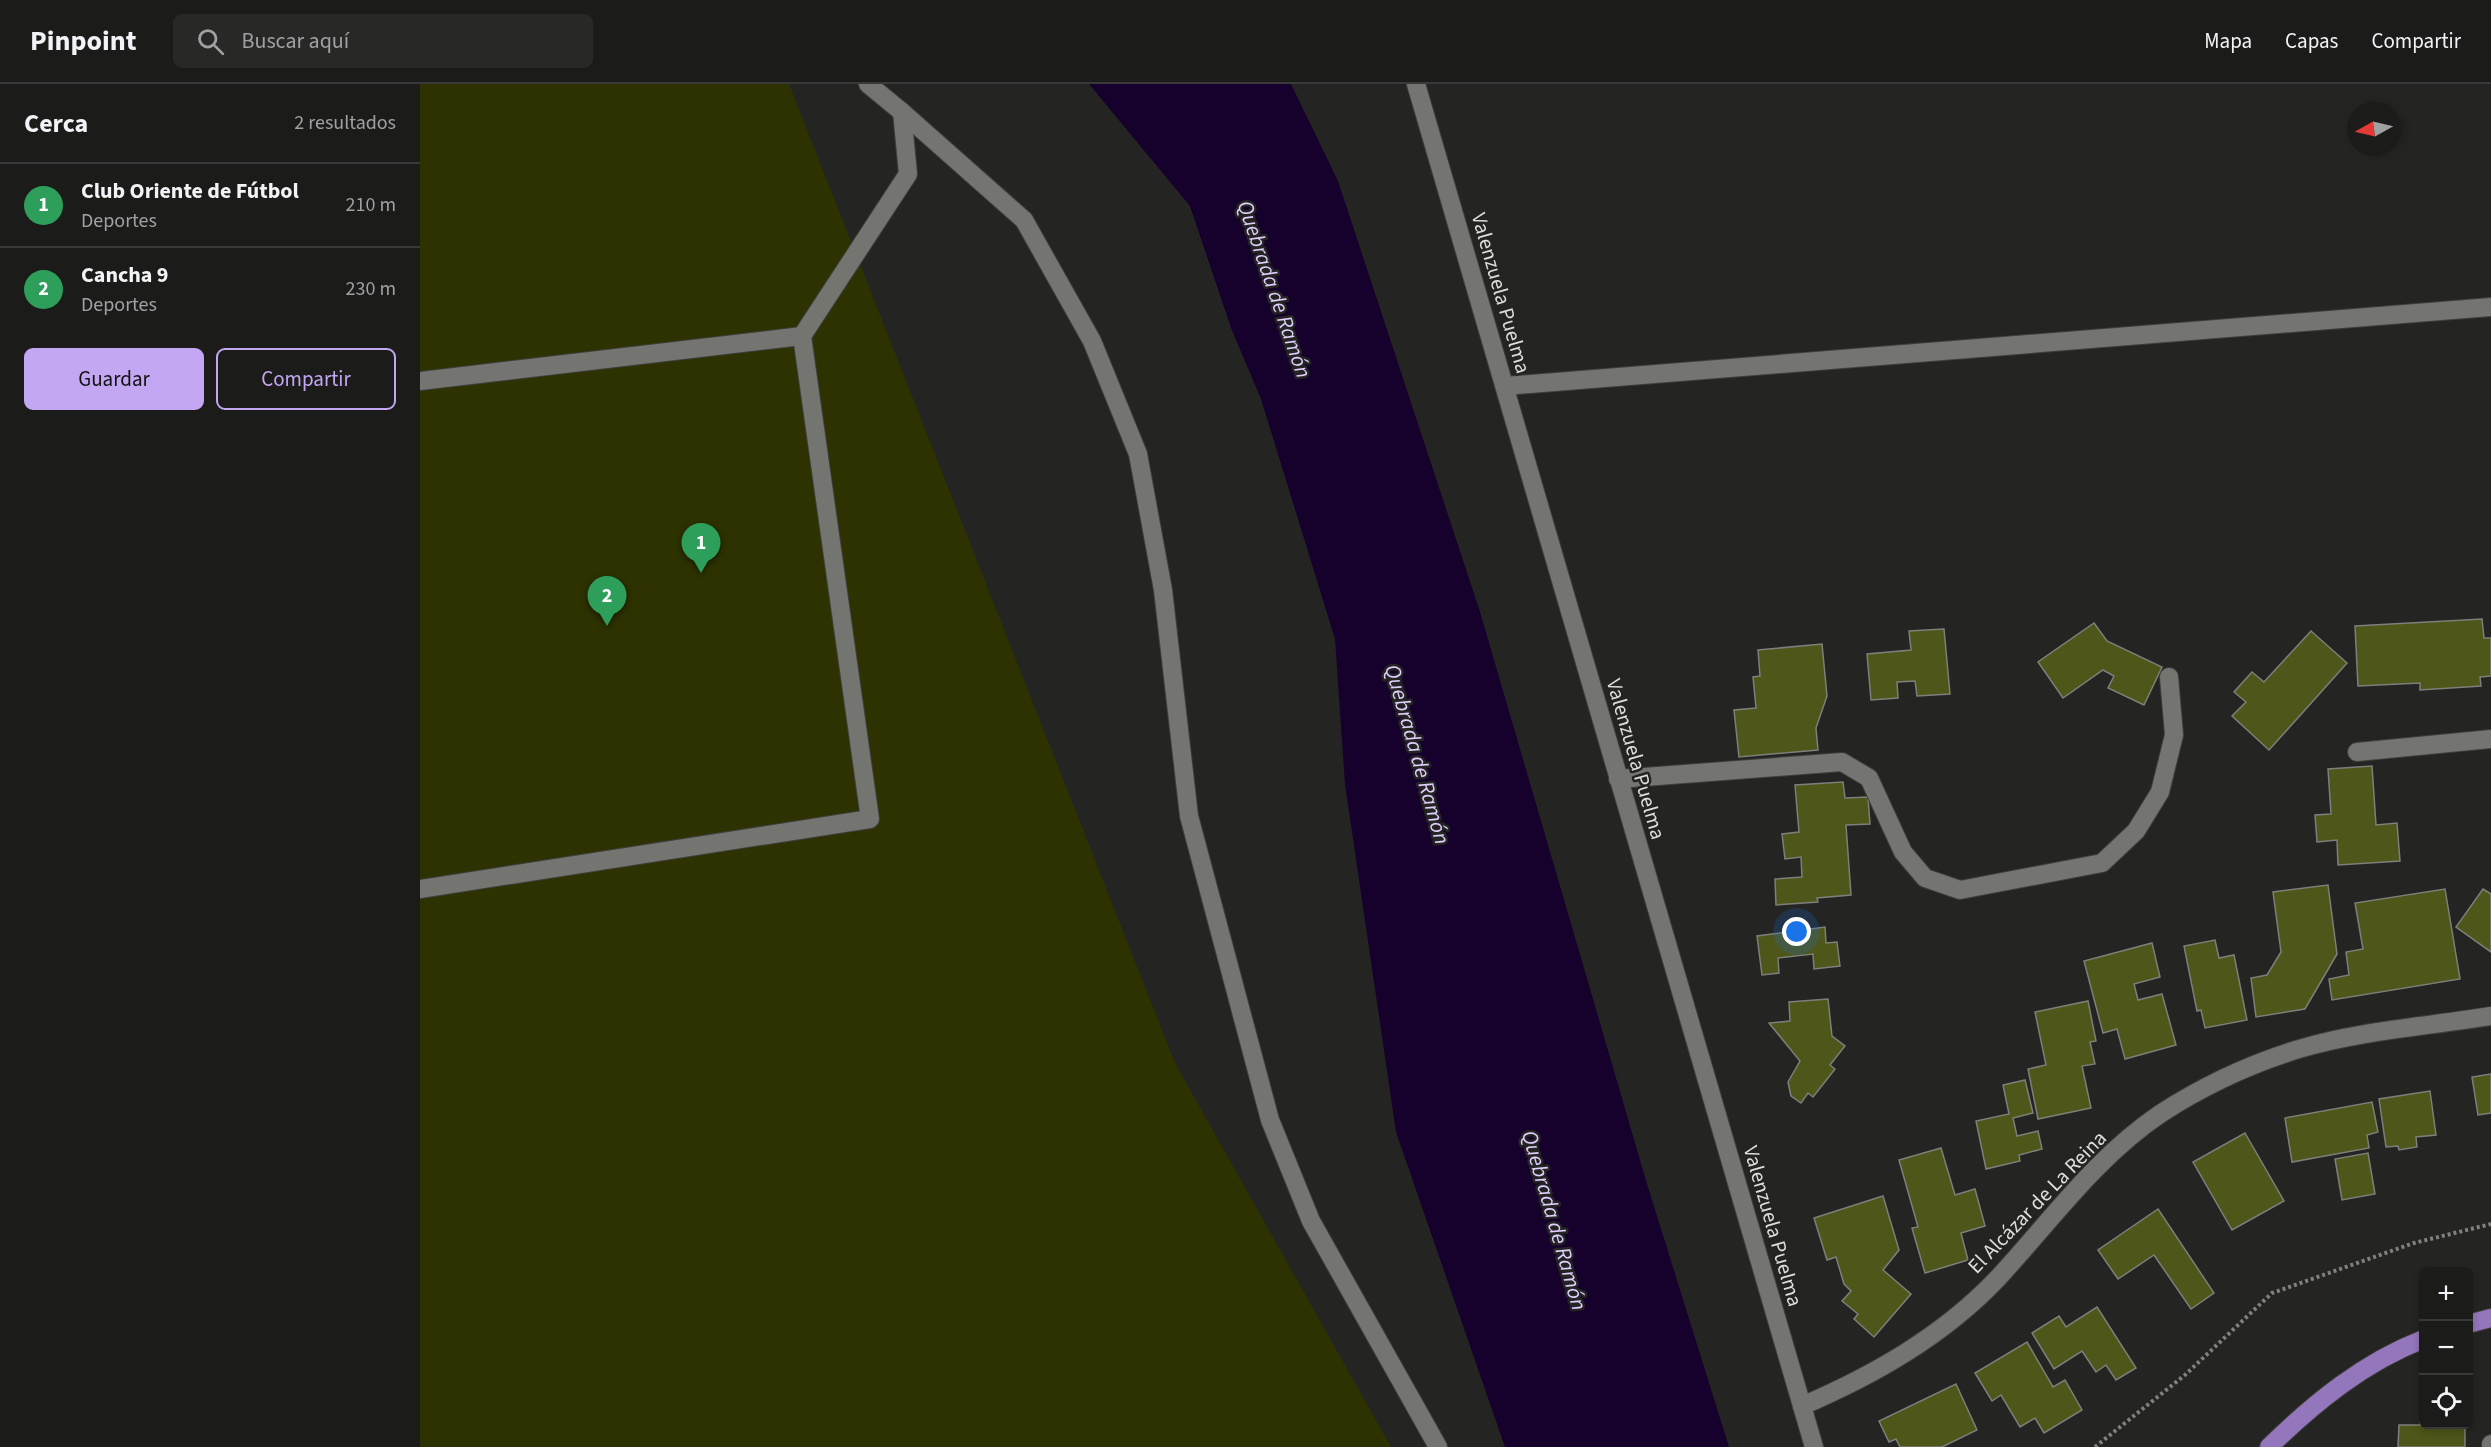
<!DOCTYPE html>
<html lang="es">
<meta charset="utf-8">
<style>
:root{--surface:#1b1b1a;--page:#282827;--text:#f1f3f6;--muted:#a0a1a2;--line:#393939;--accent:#c3a7f2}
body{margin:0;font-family:"Source Sans 3",sans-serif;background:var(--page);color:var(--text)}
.controls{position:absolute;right:18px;bottom:18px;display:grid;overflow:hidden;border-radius:9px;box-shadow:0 3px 9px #0003}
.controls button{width:54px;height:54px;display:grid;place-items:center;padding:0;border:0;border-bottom:2px solid var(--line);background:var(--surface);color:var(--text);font:30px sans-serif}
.compass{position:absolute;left:1927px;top:18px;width:54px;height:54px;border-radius:50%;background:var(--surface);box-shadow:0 3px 9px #0003;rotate:262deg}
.you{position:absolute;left:1377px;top:848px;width:21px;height:21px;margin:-15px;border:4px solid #fff;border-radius:50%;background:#1a73e8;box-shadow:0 0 0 9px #1a73e833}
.badge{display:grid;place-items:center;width:39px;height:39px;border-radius:50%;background:var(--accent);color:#fff;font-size:20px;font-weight:700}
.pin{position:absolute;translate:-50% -50px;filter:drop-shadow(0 2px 3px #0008)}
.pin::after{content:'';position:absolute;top:32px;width:21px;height:18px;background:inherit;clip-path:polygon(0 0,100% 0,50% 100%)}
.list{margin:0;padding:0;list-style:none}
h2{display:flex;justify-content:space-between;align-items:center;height:78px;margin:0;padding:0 24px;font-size:26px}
h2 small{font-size:20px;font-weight:400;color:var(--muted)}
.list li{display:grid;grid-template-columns:39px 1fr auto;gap:18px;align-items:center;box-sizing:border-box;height:84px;padding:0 24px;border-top:2px solid var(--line)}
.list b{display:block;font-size:22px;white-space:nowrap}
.list p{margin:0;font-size:20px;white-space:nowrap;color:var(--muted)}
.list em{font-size:20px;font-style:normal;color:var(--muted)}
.actions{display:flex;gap:12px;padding:18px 24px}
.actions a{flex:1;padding:14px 0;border:2px solid var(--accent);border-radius:9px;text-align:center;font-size:21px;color:var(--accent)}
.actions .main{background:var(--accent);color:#111}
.icon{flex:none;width:33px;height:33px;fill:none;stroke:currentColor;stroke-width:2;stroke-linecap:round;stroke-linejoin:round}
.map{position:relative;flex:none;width:2071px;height:1363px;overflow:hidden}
header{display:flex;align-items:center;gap:36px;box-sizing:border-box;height:84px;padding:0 30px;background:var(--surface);border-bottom:2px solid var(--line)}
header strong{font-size:28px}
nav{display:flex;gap:33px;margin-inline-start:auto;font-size:21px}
.search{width:420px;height:54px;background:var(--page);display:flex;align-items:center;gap:15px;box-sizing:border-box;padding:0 21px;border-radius:9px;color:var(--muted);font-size:22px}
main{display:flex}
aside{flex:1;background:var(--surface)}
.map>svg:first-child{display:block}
.green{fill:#2d3200}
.water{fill:#15012c}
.building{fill:#4f5619;stroke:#7e7f7b;stroke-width:1.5}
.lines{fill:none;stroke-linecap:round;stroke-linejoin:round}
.minor-casing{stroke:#3f3f3d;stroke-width:20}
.major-casing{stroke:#3f3f3d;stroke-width:20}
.path{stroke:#81817f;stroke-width:4;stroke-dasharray:3 3;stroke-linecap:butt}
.minor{stroke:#747471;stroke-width:18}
.major{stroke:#9376bc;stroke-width:18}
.labels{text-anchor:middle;stroke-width:5;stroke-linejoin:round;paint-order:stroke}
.street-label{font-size:21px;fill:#dededc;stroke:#242422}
.water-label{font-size:22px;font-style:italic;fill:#dfcefe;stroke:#242422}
</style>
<header>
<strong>Pinpoint</strong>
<div class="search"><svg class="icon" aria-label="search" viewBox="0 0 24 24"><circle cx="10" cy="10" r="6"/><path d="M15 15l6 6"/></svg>Buscar aquí</div>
<nav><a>Mapa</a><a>Capas</a><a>Compartir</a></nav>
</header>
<main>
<aside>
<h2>Cerca<small>2 resultados</small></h2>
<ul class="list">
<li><span class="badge" style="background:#2e9e5b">1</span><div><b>Club Oriente de Fútbol</b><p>Deportes</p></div><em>210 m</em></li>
<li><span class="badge" style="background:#2e9e5b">2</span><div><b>Cancha 9</b><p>Deportes</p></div><em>230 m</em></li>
</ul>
<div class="actions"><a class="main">Guardar</a><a>Compartir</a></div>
</aside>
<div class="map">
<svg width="2071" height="1363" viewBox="0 0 2071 1363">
<rect width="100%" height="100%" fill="#242422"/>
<polygon class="green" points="0,0 369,0 755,979 971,1363 0,1363"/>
<polygon class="water" points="669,0 871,0 918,97 1060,528 1227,1100 1309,1363 1085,1363 976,1048 925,700 915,555 841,315 811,244 770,122"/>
<g class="building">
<polygon points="2062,535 2064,554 2071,554 2071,592 2060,593 2061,602 2000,606 2000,599 1938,602 1935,542"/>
<polygon points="1674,539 1687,557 1742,583 1724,621 1688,604 1694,592 1683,586 1643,614 1618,578"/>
<polygon points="1524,545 1530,610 1497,612 1495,597 1477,598 1478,614 1451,616 1447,570 1491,566 1489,547"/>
<polygon points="1891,547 1927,579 1849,666 1812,632 1826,618 1814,608 1832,588 1844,598"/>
<polygon points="1402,560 1407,612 1396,644 1398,666 1319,673 1314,626 1336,624 1333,593 1340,592 1338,566"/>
<polygon points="1952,682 1956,741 1977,739 1980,777 1918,781 1917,756 1897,758 1895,731 1911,730 1908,685"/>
<polygon points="1423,698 1425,714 1448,713 1450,740 1426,741 1431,811 1397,814 1398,818 1356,821 1355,795 1382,793 1381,773 1365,775 1362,750 1379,748 1375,701"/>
<polygon points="1908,801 1917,870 1885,925 1836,933 1831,894 1847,891 1861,868 1853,808"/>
<polygon points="2025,805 2040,895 1912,916 1909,895 1929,891 1926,868 1943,865 1935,819"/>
<polygon points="2063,805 2071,810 2071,868 2036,843"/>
<polygon points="1405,843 1406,859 1417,858 1420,882 1394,885 1393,870 1358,874 1359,889 1342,891 1337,852"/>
<polygon points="1795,856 1799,874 1814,871 1827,936 1785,944 1781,926 1777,927 1764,862"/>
<polygon points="1732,859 1740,893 1714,900 1718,916 1742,910 1756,961 1705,975 1697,945 1683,949 1664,877"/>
<polygon points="1408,915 1412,952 1425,962 1410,981 1415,985 1393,1013 1388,1009 1381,1019 1371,1012 1368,998 1380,977 1349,939 1370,937 1369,918"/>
<polygon points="1668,917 1676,957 1670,958 1675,980 1662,982 1671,1024 1618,1035 1608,985 1626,981 1615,928"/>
<polygon points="2071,990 2071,1029 2058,1031 2052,993"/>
<polygon points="1605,996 1613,1029 1593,1034 1597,1052 1618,1047 1622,1065 1599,1071 1600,1077 1566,1085 1556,1037 1589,1030 1583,1001"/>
<polygon points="2010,1007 2016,1051 1996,1053 1997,1063 1979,1066 1978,1062 1966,1063 1959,1015"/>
<polygon points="1952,1018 1958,1048 1947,1051 1949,1064 1872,1078 1865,1034"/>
<polygon points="1825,1049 1864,1117 1812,1146 1773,1078"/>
<polygon points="1521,1064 1535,1111 1555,1105 1565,1142 1541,1149 1548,1176 1505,1189 1492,1144 1498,1143 1479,1076"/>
<polygon points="1948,1069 1955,1110 1922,1116 1915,1075"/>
<polygon points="1463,1112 1479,1166 1463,1186 1491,1210 1454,1253 1434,1235 1438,1230 1422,1217 1431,1207 1424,1200 1416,1173 1407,1176 1394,1134"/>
<polygon points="1738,1125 1794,1209 1771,1225 1734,1171 1698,1195 1678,1166"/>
<polygon points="1677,1223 1716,1284 1696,1296 1686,1281 1676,1288 1662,1267 1634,1285 1612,1249 1639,1232 1646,1243"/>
<polygon points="1607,1258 1633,1303 1645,1296 1662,1326 1624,1349 1615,1334 1600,1343 1581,1311 1572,1317 1555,1289"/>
<polygon points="1536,1300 1557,1346 1522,1363 1480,1363 1476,1355 1469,1358 1459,1337"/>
<polygon points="2003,1317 2004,1340 2045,1340 2045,1363 1978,1363 1979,1341 2000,1341"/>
</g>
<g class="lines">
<defs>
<g id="minor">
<polyline points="996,0 1394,1363"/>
<polyline points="482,28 604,136 672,257 718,370 743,506 769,732 850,1036 891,1137 1018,1363"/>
<polyline points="0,297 382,252"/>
<polyline points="1085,302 2071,223"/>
<polyline points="1937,668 2071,655"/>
<polyline points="1198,695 1422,678 1449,694 1483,768 1505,794 1540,806 1682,779 1716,747 1740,708 1754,651 1749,593"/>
<polyline points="0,805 450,735 382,252 488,90 482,28 448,0"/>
<path d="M1382 1322C1454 1291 1523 1252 1578 1194 1630 1138 1675 1074 1740 1030 1783 1002 1830 980 1879 965 1938 947 2009 942 2071 932"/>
<polyline points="2071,1363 2071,1360"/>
</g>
<g id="major">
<polyline points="2048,1240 2071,1234"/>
<path d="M1849 1363C1894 1319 1944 1278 2004 1255"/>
</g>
</defs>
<use href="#minor" class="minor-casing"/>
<use href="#major" class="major-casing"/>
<polyline class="path" points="1675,1363 1765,1291 1852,1209 1994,1159 2071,1140"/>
<use href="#minor" class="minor"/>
<use href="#major" class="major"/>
</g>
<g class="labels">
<g class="street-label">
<text transform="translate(1081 209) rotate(74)" y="7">Valenzuela Puelma</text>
<text transform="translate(1216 675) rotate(74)" y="7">Valenzuela Puelma</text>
<text transform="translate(1617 1118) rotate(-46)" y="7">El Alcázar de La Reina</text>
<text transform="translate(1353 1142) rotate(74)" y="7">Valenzuela Puelma</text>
</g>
<g class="water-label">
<text transform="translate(855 205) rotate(71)" y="8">Quebrada de Ramón</text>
<text transform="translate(998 670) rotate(74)" y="8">Quebrada de Ramón</text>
<text transform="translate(1135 1136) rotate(74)" y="8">Quebrada de Ramón</text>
</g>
</g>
</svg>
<div class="controls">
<button>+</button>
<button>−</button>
<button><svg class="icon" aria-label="locate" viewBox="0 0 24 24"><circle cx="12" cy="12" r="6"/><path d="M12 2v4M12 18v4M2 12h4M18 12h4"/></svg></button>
</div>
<svg class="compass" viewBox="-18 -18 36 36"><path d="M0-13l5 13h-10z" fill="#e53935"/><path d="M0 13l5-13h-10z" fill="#a0a1a2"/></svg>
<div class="you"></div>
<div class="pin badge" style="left:281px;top:489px;background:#2e9e5b">1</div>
<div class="pin badge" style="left:187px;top:542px;background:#2e9e5b">2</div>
</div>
</main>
